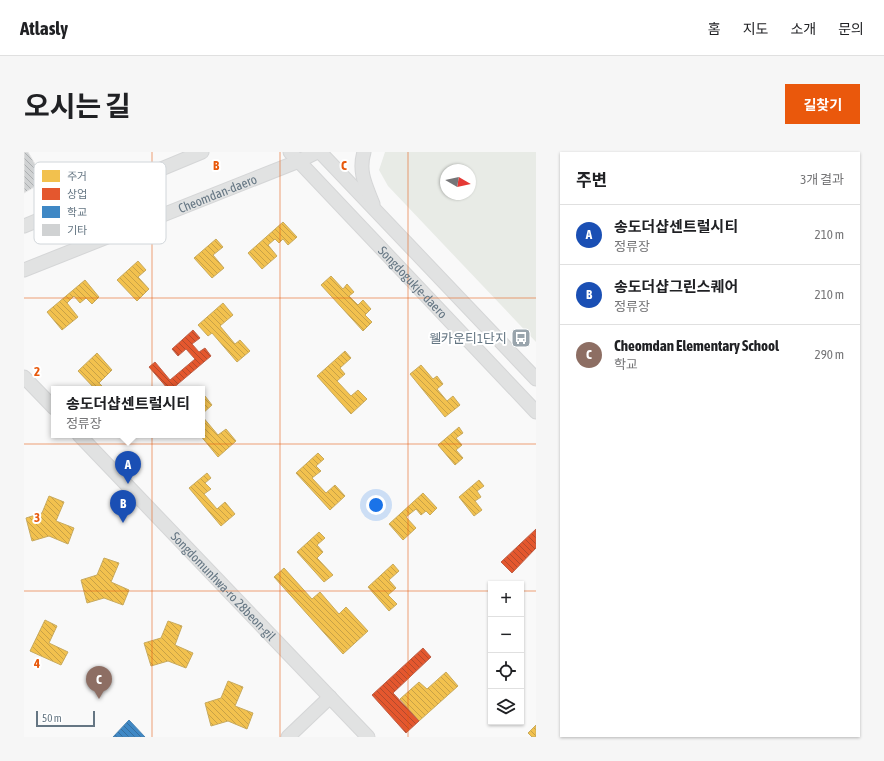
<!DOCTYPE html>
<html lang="ko">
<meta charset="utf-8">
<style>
:root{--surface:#fff;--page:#f6f6f6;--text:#202124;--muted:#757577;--line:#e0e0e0;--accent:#ea580c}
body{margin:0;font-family:"Asap Condensed","Noto Sans KR",sans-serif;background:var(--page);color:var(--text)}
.controls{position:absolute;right:12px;bottom:12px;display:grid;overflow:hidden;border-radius:0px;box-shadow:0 1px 3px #0004}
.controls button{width:36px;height:36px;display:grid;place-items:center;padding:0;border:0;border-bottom:1px solid var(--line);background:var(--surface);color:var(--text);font:20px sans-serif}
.compass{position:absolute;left:416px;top:12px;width:36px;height:36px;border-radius:50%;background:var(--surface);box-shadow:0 1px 3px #0004;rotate:99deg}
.scale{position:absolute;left:12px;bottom:10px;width:59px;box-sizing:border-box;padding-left:4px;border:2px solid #657683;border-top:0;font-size:11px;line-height:14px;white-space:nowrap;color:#657683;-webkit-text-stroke:3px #fff;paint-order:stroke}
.you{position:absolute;left:352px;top:353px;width:14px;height:14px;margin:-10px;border:3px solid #fff;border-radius:50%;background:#1a73e8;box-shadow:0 0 0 6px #1a73e833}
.badge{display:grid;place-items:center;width:26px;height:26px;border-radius:50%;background:var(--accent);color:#fff;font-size:13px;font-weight:700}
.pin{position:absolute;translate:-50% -33px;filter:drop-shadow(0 1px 2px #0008)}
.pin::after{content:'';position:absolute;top:21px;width:14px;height:12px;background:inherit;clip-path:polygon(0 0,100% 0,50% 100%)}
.popup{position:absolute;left:27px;top:234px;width:154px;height:52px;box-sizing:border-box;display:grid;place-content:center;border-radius:0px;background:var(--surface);filter:drop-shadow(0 1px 3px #0005);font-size:13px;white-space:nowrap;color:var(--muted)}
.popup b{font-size:15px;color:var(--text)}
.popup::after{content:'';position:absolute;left:50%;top:100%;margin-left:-8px;border:8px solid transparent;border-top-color:var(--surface)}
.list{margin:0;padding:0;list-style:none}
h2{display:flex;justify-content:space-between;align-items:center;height:52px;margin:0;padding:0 16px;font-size:17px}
h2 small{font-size:13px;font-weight:400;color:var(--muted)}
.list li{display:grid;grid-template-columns:26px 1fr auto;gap:12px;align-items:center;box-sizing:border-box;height:60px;padding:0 16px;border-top:1px solid var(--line)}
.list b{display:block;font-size:15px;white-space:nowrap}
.list p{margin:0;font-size:13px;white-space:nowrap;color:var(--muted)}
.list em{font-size:13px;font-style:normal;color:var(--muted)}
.icon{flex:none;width:22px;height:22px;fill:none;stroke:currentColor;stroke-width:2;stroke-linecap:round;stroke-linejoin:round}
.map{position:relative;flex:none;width:512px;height:585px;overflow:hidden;border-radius:0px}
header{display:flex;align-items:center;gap:24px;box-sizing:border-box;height:56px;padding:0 20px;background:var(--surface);border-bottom:1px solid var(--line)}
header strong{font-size:19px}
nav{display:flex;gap:22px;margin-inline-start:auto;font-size:14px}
.intro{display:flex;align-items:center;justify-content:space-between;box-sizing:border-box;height:96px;padding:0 24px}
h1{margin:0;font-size:28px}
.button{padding:10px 18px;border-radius:0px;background:var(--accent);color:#fff;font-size:14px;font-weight:700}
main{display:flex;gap:24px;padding:0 24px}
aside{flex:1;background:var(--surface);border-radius:0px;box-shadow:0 1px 3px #0004}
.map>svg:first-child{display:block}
.park{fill:#e8ebe6;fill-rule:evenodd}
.homes{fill:url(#homes-back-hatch);stroke:#c8aa5e}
.shops{fill:url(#shops-back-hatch);stroke:#be6048}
.schools{fill:url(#schools-back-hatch);stroke:#4a83b1}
.building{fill:url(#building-back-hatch);stroke:#e8e8e8}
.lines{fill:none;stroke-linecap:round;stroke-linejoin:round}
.secondary-casing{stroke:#d5d6d7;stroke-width:15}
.secondary{stroke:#e1e2e2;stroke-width:13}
.grid{fill:none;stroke:#e8590c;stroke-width:1;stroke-opacity:0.55}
.labels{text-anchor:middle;stroke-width:4;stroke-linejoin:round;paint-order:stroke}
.street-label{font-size:13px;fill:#657683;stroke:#fff}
.poi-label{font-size:13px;fill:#657683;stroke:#fff;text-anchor:end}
.key{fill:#fff;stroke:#d1d6da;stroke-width:1}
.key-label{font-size:11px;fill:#657683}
.grid-label{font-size:13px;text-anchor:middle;font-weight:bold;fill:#e8590c;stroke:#fff;stroke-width:4;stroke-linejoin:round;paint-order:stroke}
</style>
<header>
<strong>Atlasly</strong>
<nav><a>홈</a><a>지도</a><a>소개</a><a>문의</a></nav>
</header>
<div class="intro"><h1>오시는 길</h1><a class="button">길찾기</a></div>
<main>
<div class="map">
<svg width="512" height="585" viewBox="0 0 512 585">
<defs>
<pattern id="homes-back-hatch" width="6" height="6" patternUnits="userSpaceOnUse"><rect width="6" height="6" fill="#f2c14e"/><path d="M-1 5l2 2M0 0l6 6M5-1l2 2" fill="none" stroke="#c8a146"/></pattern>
<pattern id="shops-back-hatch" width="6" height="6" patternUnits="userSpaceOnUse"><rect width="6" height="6" fill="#e4572e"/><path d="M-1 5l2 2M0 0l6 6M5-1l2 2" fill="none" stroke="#b24a2c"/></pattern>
<pattern id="schools-back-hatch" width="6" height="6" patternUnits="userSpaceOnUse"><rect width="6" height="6" fill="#3f88c5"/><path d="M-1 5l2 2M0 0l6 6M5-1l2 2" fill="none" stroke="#376f9e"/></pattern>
<pattern id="building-back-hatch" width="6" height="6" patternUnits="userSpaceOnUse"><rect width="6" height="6" fill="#d0d2d3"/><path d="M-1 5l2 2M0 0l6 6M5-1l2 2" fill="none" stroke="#acafb1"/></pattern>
</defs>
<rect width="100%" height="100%" fill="#f9f9f9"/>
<path class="park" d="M361 0H512V190L364 34 355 18ZM422 18H446V42H422Z"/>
<g class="homes">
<polygon points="259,70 273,85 264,93 259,87 255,91 251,87 244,93 253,104 238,117 224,101"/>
<polygon points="192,87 199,95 189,103 200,116 188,126 170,106"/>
<polygon points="114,109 122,118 114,125 125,137 113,149 93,128"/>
<polygon points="307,124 319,137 323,132 330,140 325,144 334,153 339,148 347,157 341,163 348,170 339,179 297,133"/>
<polygon points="61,128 75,145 68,152 62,146 56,151 50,144 43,151 54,165 38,178 23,160"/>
<polygon points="199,151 209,163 196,174 211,192 216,188 226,199 213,210 188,181 184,184 174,173"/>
<polygon points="321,199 327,206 316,216 321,222 313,229 327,244 334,238 343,247 327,262 293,224"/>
<polygon points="73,201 88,218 75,231 81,237 71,237 54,219"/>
<polygon points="397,213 409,227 413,224 419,232 413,237 423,249 429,244 436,253 421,265 386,222"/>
<polygon points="181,244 188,253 178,262 178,247"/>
<polygon points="178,264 194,283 202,277 212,289 194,305 176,283 178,283"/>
<polygon points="435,275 439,281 432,286 438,293 432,298 439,306 431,313 414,293"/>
<polygon points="294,301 300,307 292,314 297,319 288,326 302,341 311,333 321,344 306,358 272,321"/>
<polygon points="183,321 187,326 181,331 187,337 180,342 193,357 201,350 211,362 197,374 165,336"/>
<polygon points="455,328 460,334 453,339 457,345 451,349 458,358 450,364 435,345"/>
<polygon points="399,341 413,356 406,363 402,359 397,363 392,357 382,365 392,376 379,388 365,372"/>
<polygon points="25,344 40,350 32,369 50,376 44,392 25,384 8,389 2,366 18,361"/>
<polygon points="295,380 301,386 293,393 299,400 293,406 309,423 300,430 273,400"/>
<polygon points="80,406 95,411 87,430 105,438 99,453 80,446 63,451 57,428 73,423"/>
<polygon points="369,412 375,419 365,428 372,436 364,443 373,452 365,459 344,435"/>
<polygon points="260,416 288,447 296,440 315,462 322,455 344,479 319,502 250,425"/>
<polygon points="21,468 33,474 25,491 44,500 37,513 6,499"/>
<polygon points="144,469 158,474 151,493 169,501 162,516 144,509 127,514 120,491 137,486"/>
<polygon points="422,520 434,534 395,569 376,547 395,530 403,537"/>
<polygon points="204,529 219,535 211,554 229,561 223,577 204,569 187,574 181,551 197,546"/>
<polygon points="512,573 512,585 508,585 504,581"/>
</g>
<g class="shops">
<polygon points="169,178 176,186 168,192 175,200 181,196 187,204 148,237 144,237 125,215 131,210 146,228 171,207 162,197 154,204 148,197"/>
<polygon points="512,377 512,396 488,421 477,410"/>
<polygon points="399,496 407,505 369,541 395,569 382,581 348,543"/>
</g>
<polygon class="schools" points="105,568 121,585 89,585"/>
<polygon class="building" points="0,0 4,0 21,29 0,41"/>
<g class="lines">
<defs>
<g id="secondary">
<path id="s1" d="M266 0 512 260"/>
<polyline points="296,0 512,227"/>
<path d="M340 0C334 20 342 34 349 52"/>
<polyline points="0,74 178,0"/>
<path id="s2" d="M0 118 275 9 293 0"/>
<polyline points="0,225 30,256"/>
<path id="s3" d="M55 283 344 585"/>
<polyline points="264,585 306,545"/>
</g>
</defs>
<use href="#secondary" class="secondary-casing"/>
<use href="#secondary" class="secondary"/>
</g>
<path class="grid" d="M128 0V585M256 0V585M384 0V585M0 146H512M0 292H512M0 439H467M497 439H512"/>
<defs>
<symbol id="bus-square" viewBox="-11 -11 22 22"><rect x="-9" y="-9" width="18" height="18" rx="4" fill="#99a4ac" stroke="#fff"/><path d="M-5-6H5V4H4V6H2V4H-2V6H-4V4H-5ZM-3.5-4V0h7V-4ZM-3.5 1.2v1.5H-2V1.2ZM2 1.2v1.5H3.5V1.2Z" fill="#fff"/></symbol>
</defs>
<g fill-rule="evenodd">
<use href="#bus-square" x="486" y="175" width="22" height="22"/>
</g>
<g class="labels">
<g class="street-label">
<text dy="5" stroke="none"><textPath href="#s2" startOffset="208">Cheomdan-daero</textPath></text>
<text dy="5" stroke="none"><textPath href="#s1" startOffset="179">Songdogukje-daero</textPath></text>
<text dy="5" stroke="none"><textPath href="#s3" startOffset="209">Songdomunhwa-ro 28beon-gil</textPath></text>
</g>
<g class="poi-label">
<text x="483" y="191">웰카운티1단지</text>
</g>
</g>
<rect x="10" y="10" width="132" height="82" rx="6" class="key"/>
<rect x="18" y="18" width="18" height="12" fill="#f2c14e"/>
<rect x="18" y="36" width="18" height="12" fill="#e4572e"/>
<rect x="18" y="54" width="18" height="12" fill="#3f88c5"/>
<rect x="18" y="72" width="18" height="12" fill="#d0d2d3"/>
<g class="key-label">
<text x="43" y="28">주거</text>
<text x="43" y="46">상업</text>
<text x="43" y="64">학교</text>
<text x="43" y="82">기타</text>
</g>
<g class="grid-label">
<text x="192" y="18">B</text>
<text x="320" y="18">C</text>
<text x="13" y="224">2</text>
<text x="13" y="370">3</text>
<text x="13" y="516">4</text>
</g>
</svg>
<div class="controls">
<button>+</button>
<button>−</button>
<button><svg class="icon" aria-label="locate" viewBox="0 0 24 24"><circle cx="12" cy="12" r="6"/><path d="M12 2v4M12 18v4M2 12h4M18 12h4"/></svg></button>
<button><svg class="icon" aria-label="layers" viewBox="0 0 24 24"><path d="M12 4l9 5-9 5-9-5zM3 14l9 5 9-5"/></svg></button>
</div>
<svg class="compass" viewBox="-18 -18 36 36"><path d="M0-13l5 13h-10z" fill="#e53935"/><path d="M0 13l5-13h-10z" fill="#757577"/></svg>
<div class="scale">50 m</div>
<div class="you"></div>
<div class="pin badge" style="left:104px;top:332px;background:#1a4fb4">A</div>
<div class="popup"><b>송도더샵센트럴시티</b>정류장</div>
<div class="pin badge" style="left:99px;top:371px;background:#1a4fb4">B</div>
<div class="pin badge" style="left:75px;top:547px;background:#8d6e63">C</div>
</div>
<aside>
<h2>주변<small>3개 결과</small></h2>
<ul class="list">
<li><span class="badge" style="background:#1a4fb4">A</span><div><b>송도더샵센트럴시티</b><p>정류장</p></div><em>210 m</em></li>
<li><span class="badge" style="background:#1a4fb4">B</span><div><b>송도더샵그린스퀘어</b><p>정류장</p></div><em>210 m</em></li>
<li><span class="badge" style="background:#8d6e63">C</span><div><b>Cheomdan Elementary School</b><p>학교</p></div><em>290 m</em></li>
</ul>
</aside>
</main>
